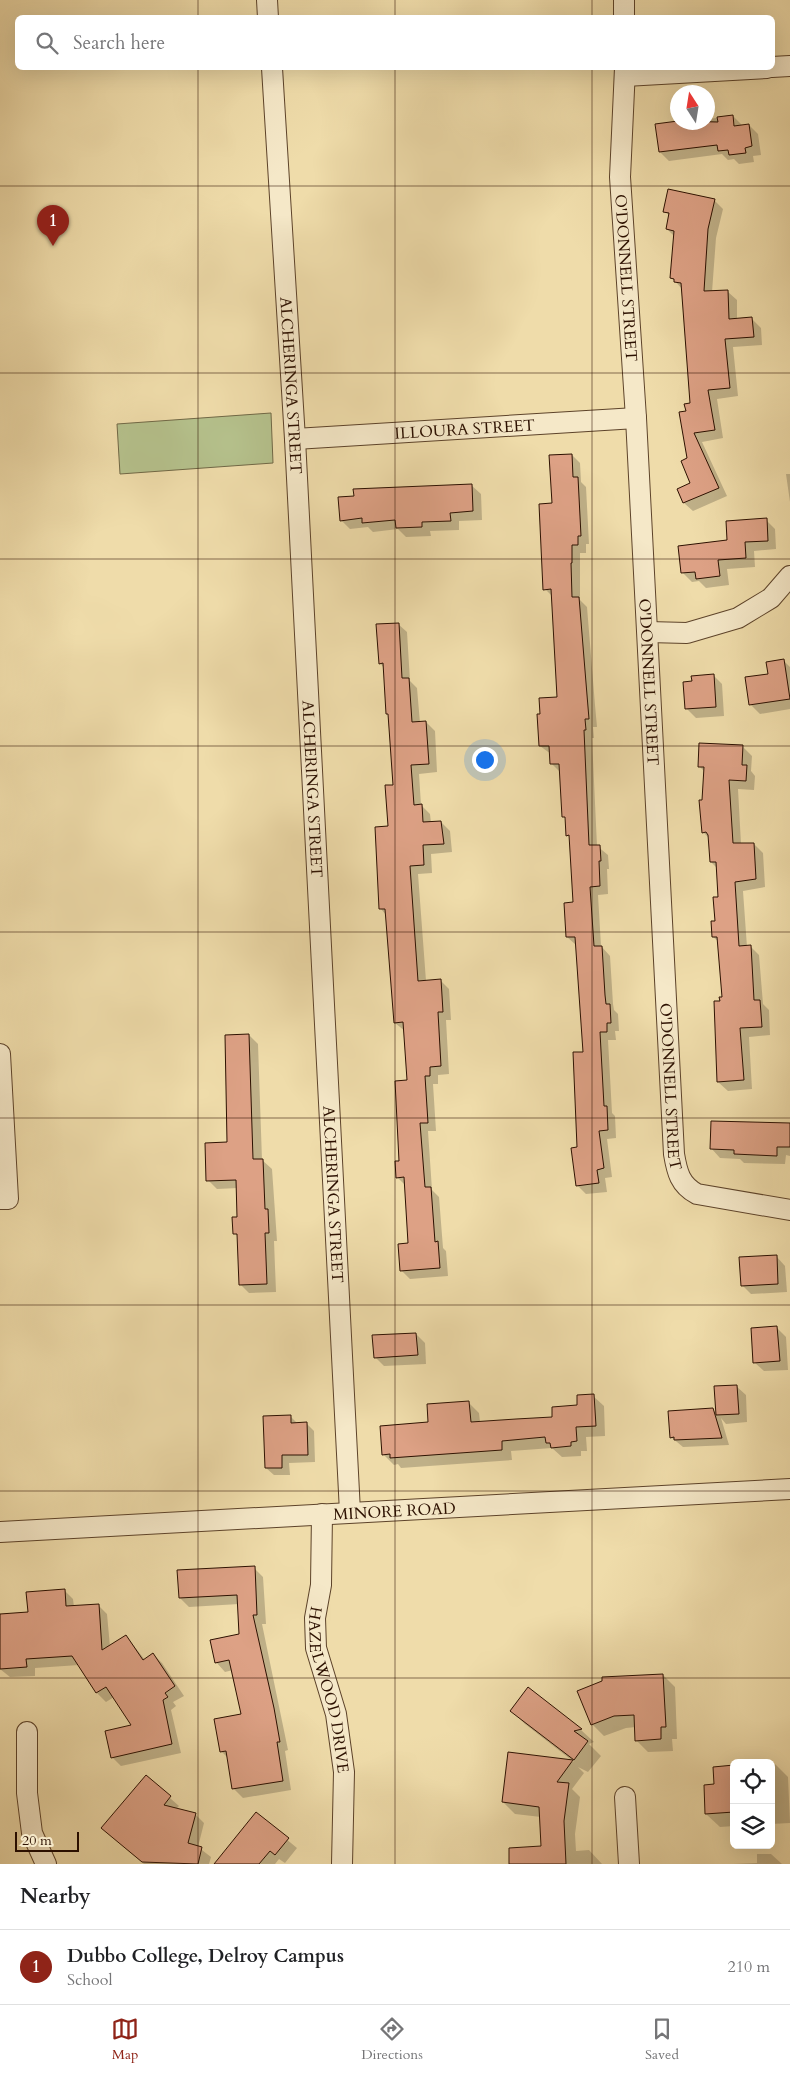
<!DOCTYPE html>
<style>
:root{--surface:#fff;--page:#f2f2f2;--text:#202124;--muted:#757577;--line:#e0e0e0;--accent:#8f2418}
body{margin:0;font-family:Cardo,serif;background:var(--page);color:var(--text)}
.controls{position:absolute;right:15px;bottom:15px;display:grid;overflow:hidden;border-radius:8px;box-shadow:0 5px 20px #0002}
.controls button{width:45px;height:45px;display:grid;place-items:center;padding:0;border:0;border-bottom:1px solid var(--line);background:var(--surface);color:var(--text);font:25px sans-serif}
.compass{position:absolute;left:670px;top:85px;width:45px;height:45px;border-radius:50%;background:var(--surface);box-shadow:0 5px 20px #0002;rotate:348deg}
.scale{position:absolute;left:15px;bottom:12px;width:64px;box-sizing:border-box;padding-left:5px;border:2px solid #2c1000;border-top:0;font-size:14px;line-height:18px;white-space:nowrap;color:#2c1000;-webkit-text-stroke:4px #f5e8c8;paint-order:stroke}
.you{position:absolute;left:484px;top:759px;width:18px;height:18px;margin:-12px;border:4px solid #fff;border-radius:50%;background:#1a73e8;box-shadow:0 0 0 8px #1a73e833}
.badge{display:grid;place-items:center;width:32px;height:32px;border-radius:50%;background:var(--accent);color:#fff;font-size:16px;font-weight:700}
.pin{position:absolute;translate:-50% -41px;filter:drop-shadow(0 1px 2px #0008)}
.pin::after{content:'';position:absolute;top:26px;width:18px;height:15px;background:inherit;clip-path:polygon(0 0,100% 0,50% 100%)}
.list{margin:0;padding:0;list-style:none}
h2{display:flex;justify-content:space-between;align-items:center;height:65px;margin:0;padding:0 20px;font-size:21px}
h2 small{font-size:16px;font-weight:400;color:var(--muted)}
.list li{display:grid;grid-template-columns:32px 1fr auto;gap:15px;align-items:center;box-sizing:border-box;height:75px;padding:0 20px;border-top:1px solid var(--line)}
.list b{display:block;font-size:19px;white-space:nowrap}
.list p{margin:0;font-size:16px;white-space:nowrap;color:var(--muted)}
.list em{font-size:16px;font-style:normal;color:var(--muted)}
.icon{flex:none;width:28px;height:28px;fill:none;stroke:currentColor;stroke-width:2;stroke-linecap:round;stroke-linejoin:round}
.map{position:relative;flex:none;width:790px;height:1864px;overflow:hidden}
.search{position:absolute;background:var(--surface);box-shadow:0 5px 20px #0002;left:15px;right:15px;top:15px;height:55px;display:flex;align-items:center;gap:12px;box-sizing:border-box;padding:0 18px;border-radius:8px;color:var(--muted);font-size:19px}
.sheet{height:140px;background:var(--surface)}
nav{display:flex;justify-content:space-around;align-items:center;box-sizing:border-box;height:70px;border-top:1px solid var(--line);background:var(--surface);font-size:14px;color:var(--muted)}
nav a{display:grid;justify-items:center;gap:2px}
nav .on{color:var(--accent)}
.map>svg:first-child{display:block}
.green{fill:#b5c18c;stroke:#706846}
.shadow{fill:#0003}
.building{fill:#dda185;stroke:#2c1000}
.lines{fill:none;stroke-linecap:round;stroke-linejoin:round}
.minor-casing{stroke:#5d432a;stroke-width:22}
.minor{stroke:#f5e8c8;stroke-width:20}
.grid{fill:none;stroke:#2c1000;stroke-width:1;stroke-opacity:0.55}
.labels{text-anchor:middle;stroke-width:4;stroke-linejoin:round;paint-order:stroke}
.street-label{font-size:16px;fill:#2c1000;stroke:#f5e8c8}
</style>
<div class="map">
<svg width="790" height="1864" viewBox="0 0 790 1864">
<rect width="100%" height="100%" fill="#efdcaa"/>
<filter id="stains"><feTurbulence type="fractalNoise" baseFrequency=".004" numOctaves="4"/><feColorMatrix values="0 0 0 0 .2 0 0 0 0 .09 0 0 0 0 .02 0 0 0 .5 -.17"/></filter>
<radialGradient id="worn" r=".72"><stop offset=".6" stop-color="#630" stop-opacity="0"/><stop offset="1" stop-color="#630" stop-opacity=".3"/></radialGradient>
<polygon class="green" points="271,413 273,463 120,474 117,424"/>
<g class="shadow">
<polygon points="733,116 742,125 749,125 758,134 761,155 753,156 754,162 739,164 734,159 728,160 722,154 669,161 660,152 708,122 708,119"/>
<polygon points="714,200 723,209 716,238 712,292 728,292 737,300 737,320 752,319 761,328 762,345 733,347 738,396 717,399 723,438 702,442 727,496 693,511 684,503 678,490 692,483 688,459 687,412 691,405 683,290 672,278 675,237 667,229 670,216 665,211"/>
<polygon points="572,455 580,463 581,482 586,487 589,544 586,544 586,553 580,553 580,600 587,607 595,705 597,727 593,727 594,738 592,738 597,846 608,855 609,869 607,869 608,894 598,895 601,946 610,956 613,1004 614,1010 618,1014 619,1031 615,1031 616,1040 608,1040 612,1113 615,1116 616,1138 607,1139 612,1177 605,1178 607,1192 586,1194 577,1185 584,1053 576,945 567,937 574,904 571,838 567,835 567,820 563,816 560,772 552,764 551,754 540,746 559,698 553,597 545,589 553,504"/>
<polygon points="786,474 790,474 790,502"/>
<polygon points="471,485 481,494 482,520 459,521 459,530 430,531 431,536 406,537 398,529 373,532 368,527 350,529 341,520"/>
<polygon points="766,520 775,529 776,549 754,551 755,567 727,569 729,585 706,588 699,581 692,582 683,573"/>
<polygon points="398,624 407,632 410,681 417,688 420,723 426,722 435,731 437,772 419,774 421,805 430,814 431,823 441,822 450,831 452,852 431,854 432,873 418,874 426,981 440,980 449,989 451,1020 446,1020 449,1074 438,1075 438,1084 433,1084 436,1131 428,1131 432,1190 439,1197 443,1248 446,1251 448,1276 410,1279 401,1270 409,1245 405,1185 397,1177 408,1081 405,1031 395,1023 386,915 381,909 394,786 384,668 380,663"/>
<polygon points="783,660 790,667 790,709 760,714 751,705 746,678 769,675"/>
<polygon points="713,675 722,684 724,716 696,718 687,709 693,683"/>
<polygon points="743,747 752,756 751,771 755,776 754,790 738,789 741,844 754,844 763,853 765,887 743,891 747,947 750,946 759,955 763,1004 769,1010 770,1035 749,1037 752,1089 728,1091 718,1082 721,1002 723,998 719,942 713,937 719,898 717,868 711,862 709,838 703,832 705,772 699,766"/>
<polygon points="249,1035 258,1044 262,1160 272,1169 277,1241 274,1241 276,1292 249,1293 240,1284 238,1237 235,1233 239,1218 238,1188 217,1189 208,1180 228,1143"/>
<polygon points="790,1125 790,1156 786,1155 785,1164 744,1163 740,1159 720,1158 711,1148"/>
<polygon points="776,1256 785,1266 787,1292 751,1294 742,1285"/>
<polygon points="777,1328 786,1337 788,1370 764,1371 754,1362"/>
<polygon points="416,1334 425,1343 426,1364 384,1366 375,1357"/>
<polygon points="736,1386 746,1395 747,1422 726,1424 721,1418 729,1445 683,1447 671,1437 713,1410 717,1414"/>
<polygon points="593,1396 604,1406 605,1436 586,1437 587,1451 581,1451 581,1456 562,1457 552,1448 511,1451 512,1460 401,1468 398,1464 394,1465 383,1454 429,1424 469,1403 479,1413 480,1422 553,1418 578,1406"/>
<polygon points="290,1416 298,1424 306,1423 314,1431 315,1462 289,1463 290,1475 274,1475 266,1468"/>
<polygon points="254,1568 263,1577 266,1624 262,1624 288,1750 285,1751 291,1790 243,1798 234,1789 229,1759 221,1751 242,1715 233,1670 225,1672 216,1662 240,1635 239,1604 189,1607 180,1598"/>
<polygon points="64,1590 73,1599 74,1607 98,1605 107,1614 110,1647 126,1636 145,1660 153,1654 162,1663 184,1696 173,1702 176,1706 171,1710 181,1753 121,1766 112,1757 133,1725 114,1697 106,1702 97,1693 79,1665 35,1668 35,1676 10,1677 0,1669 0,1615 29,1613"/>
<polygon points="663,1675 675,1687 677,1739 672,1739 673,1751 648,1752 636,1740 636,1727 626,1728 604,1736 592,1724"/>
<polygon points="528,1689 581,1730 594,1742 589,1744 601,1756 588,1772 578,1767 584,1773 572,1789 580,1797 575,1834 576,1851 589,1850 602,1864 511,1864 543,1847 541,1817 515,1814 503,1802 509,1754 574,1762 525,1724 512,1711"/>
<polygon points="771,1764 775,1764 788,1777 790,1823 771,1824"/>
<polygon points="734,1766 734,1826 720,1827 706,1814 715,1785"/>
<polygon points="146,1777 179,1806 176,1809 195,1814 204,1823 198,1847 211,1857 209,1864 144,1864 112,1837"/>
<polygon points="256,1814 297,1848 285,1863 279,1859 275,1864 226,1864"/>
<polygon points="757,1854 771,1854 782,1864 733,1864 757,1863"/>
</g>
<g class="building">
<polygon points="733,115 734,126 749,124 752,146 745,148 746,153 729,155 728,150 718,151 717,145 659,152 655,124 678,121 718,122 717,117"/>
<polygon points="668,189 715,199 708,229 704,291 728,290 729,319 752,317 754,337 725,339 730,388 708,390 715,430 694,433 719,488 683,503 677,489 690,483 681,461 687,458 679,412 686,411 684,404 690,403 681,283 674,282 674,279 670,278 674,231 666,229 669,213 663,212"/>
<polygon points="572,454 573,477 578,477 581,536 578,536 578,545 572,545 572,563 571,563 572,597 579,597 587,695 589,719 585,719 586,730 584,730 589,845 600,845 601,861 599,861 600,886 590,887 594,946 602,946 605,995 606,1004 610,1004 611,1023 607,1023 607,1032 600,1032 604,1106 607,1106 608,1130 599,1131 604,1168 597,1170 599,1183 576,1186 571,1148 577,1147 573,1052 583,1052 575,937 566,937 564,903 573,902 569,835 566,836 565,817 562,817 559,764 550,764 549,746 539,746 537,714 540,714 539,698 557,697 551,589 543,590 539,504 552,503 549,455"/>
<polygon points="472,484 473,511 450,513 451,521 422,522 422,527 396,528 395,520 362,523 362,518 340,521 338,497 354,496 353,489"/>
<polygon points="767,518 768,541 745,542 746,558 718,560 720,576 696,579 695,572 681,573 678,546 727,540 726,521"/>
<polygon points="399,623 402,678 409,678 412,722 426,721 429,764 411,765 414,805 422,804 423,822 441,821 444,844 423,845 424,865 410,866 418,981 441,979 443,1012 438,1012 441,1066 430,1067 430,1076 425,1076 428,1123 420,1123 425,1187 431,1187 435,1242 438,1241 440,1268 400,1271 398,1244 408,1243 404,1177 396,1178 395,1161 399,1161 395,1081 407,1080 403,1022 394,1023 385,909 379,909 375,827 388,826 385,785 393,785 388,714 386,714 383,663 379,664 376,624"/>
<polygon points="784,659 790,699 749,705 745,677 768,674 766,662"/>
<polygon points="714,674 716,707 685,709 683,682 692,681 691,676"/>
<polygon points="699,743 743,745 742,765 747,765 746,781 729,780 733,843 754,843 756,879 735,882 739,946 751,945 754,1000 760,1000 762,1027 740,1028 744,1080 717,1082 714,1001 720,1001 719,997 722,997 717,937 712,937 711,921 715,921 713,897 718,897 716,862 710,862 708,835 706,832 702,833 699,800 702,800 704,767 698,767"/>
<polygon points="249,1034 253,1159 263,1159 265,1209 268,1209 269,1233 265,1233 267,1284 239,1285 237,1234 233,1234 232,1217 237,1217 236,1180 206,1181 205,1143 227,1142 225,1035"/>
<polygon points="711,1121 790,1123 790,1147 777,1147 777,1156 734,1154 734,1150 710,1149"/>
<polygon points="777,1255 778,1284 741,1286 739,1257"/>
<polygon points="777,1326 780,1361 753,1363 751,1328"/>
<polygon points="416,1333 418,1355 374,1358 372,1335"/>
<polygon points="737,1385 739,1414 716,1415 714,1386"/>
<polygon points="594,1394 596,1426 576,1427 577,1441 571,1442 571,1446 551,1448 550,1443 546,1443 545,1437 502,1441 502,1450 390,1458 390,1454 382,1455 380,1426 428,1422 427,1404 469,1401 471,1422 516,1419 552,1417 552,1407 577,1405 577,1395"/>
<polygon points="713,1408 722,1438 674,1440 674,1437 670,1438 668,1411"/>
<polygon points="291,1415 291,1423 307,1422 308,1455 282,1455 282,1468 265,1468 263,1416"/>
<polygon points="255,1566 257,1615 253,1615 274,1708 280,1742 277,1742 283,1781 232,1789 226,1751 220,1752 214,1719 241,1714 229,1660 215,1663 210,1640 239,1634 237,1595 179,1598 177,1570"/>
<polygon points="65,1589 66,1606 99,1604 102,1650 126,1635 143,1660 153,1653 175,1686 165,1693 168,1697 163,1700 172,1744 111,1758 105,1731 131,1725 106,1687 96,1693 72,1656 26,1659 27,1667 0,1669 0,1614 28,1612 26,1592"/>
<polygon points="663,1674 666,1727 661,1727 661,1739 635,1741 634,1715 614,1716 591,1725 577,1691 602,1681 602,1677"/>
<polygon points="528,1687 582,1729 574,1731 588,1741 574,1760 510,1711"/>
<polygon points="508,1752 573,1760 557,1782 569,1783 564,1821 566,1864 509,1864 509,1848 541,1846 539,1807 502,1802"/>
<polygon points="734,1765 734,1812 705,1814 704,1785 714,1784 713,1767"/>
<polygon points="146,1775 171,1796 164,1805 196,1813 188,1843 202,1847 198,1864 142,1862 101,1828"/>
<polygon points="256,1812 289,1838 275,1855 270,1851 259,1864 214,1864"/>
</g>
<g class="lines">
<defs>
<g id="minor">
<polyline points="267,0 268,18"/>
<polyline points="624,0 624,18"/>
<polyline points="772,67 790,66"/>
<path id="s1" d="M272 68 295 439 350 1512"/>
<path id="s2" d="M625 68 620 177 636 418 674 1154C677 1172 680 1185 697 1194L790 1210"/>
<polyline points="625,76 767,68"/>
<path id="s3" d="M295 439 636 418"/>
<polyline points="648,632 687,633 738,618 771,598 790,576"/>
<polyline points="0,1054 8,1199 0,1199"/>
<path id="s4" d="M322 1514 321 1585 315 1618 316 1648 336 1714 344 1772 342 1864"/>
<path id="s5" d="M0 1532 790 1489"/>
<polyline points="27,1732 27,1793 32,1833 46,1864"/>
<polyline points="625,1797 629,1864"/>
</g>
</defs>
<use href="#minor" class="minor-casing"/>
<use href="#minor" class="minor"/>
</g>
<path class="grid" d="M198 0V18M395 0V18M592 0V18M198 68V1864M395 68V1864M592 68V1864M0 186H790M0 373H790M0 559H790M0 746H790M0 932H790M0 1118H790M0 1305H790M0 1491H790M0 1678H790"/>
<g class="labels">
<g class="street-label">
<text dy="6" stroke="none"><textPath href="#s2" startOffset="210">O'DONNELL STREET</textPath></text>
<text dy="6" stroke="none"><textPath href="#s1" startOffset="318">ALCHERINGA STREET</textPath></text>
<text dy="6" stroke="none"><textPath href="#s3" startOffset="170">ILLOURA STREET</textPath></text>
<text dy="6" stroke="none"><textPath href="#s2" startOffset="615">O'DONNELL STREET</textPath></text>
<text dy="6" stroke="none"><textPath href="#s1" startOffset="722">ALCHERINGA STREET</textPath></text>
<text dy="6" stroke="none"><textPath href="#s2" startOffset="1020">O'DONNELL STREET</textPath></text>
<text dy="6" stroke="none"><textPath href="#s1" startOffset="1128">ALCHERINGA STREET</textPath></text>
<text dy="6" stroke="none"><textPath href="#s5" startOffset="395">MINORE ROAD</textPath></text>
<text dy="6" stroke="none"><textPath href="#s4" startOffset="178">HAZELWOOD DRIVE</textPath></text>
</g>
</g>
<rect width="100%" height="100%" filter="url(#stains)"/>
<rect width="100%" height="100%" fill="url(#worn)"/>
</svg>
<div class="controls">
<button><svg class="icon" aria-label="locate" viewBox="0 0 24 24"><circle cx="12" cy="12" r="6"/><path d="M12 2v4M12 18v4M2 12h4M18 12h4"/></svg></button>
<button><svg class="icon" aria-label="layers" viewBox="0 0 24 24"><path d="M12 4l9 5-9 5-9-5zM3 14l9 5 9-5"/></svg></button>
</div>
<svg class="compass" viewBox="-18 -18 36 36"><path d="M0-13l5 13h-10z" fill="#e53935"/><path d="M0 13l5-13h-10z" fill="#757577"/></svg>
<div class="scale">20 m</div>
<div class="you"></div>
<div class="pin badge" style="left:53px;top:246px">1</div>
<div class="search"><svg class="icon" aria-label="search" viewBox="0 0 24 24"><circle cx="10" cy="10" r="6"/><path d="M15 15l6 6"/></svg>Search here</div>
</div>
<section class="sheet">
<h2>Nearby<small></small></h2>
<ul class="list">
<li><span class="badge">1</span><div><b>Dubbo College, Delroy Campus</b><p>School</p></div><em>210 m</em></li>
</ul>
</section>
<nav>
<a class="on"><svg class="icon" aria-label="map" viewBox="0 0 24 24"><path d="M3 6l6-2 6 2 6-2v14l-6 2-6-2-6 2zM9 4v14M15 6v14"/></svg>Map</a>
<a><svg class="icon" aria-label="directions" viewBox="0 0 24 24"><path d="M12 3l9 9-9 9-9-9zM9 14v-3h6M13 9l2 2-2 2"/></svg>Directions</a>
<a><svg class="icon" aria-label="saved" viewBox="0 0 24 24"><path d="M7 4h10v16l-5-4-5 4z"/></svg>Saved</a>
</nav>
